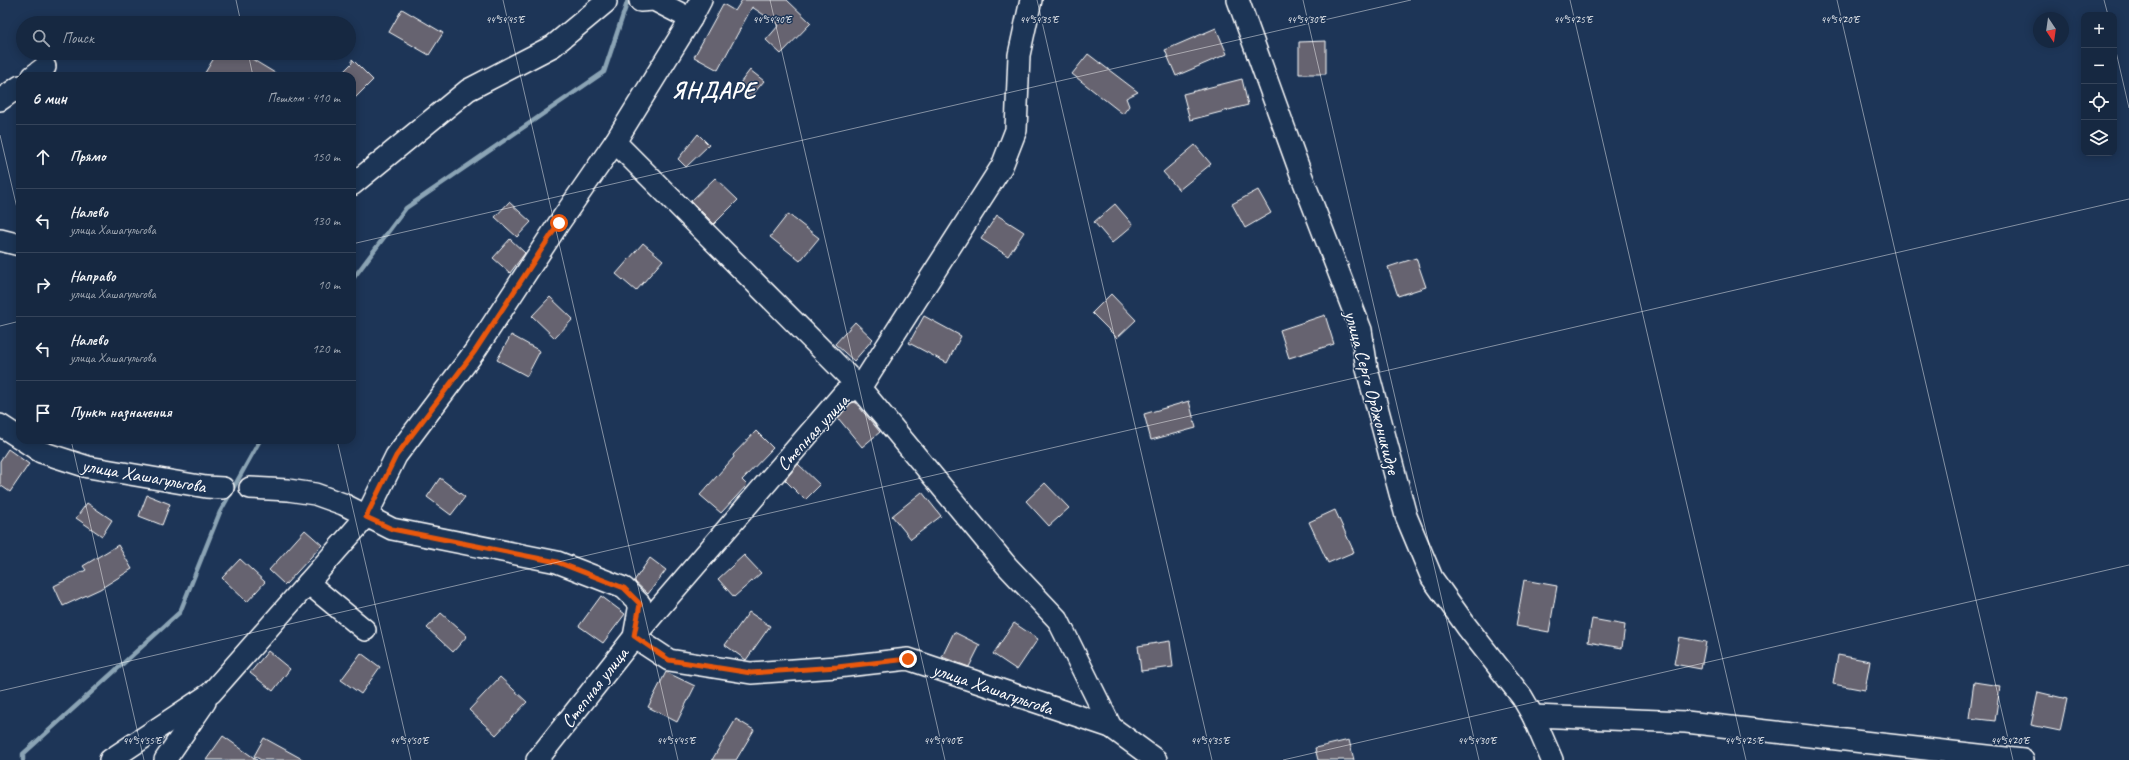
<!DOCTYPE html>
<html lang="ru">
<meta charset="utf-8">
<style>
:root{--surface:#162841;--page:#23344c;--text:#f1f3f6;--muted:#9ea6b1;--line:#35445a}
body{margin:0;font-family:Caveat,sans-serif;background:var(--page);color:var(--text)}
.controls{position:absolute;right:12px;top:12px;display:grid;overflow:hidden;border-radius:8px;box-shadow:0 2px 10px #0003}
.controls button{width:36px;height:36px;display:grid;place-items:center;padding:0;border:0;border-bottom:1px solid var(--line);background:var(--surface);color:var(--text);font:20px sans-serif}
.compass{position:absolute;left:2033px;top:12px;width:36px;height:36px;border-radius:50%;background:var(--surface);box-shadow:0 2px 10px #0003;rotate:167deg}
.stop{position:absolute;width:12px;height:12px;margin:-9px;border:3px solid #ea580c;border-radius:50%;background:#fff}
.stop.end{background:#ea580c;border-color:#fff;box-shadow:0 1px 4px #0008}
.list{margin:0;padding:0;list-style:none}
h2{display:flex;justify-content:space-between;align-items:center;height:52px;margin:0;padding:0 16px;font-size:17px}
h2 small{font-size:13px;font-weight:400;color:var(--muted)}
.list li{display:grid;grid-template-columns:26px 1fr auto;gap:12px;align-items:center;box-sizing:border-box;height:64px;padding:0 16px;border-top:1px solid var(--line)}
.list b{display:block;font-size:15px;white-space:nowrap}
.list p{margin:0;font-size:13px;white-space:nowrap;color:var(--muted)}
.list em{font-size:13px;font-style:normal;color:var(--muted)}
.icon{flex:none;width:22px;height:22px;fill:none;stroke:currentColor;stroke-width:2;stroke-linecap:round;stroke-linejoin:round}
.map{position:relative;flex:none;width:2129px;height:760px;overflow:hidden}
.search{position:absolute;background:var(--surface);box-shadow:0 2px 10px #0003;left:16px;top:16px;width:340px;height:44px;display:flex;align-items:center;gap:10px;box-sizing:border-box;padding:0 14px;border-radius:22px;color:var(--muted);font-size:15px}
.panel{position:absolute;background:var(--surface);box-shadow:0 2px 10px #0003;left:16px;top:72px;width:340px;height:372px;border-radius:12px}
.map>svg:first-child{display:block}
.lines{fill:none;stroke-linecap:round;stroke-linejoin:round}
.stream{stroke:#8ba4b5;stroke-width:4.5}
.building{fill:#666470;stroke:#fff}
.minor-casing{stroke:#fff;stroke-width:24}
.minor{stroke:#1d3557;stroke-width:21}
.route{stroke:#ea580c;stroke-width:5}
.ticks{fill:none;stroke:#fff;stroke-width:1;stroke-opacity:0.45}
.labels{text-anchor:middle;stroke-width:3;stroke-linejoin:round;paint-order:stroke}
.street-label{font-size:19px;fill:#fff;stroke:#1d3557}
.district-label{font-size:23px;font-weight:bold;letter-spacing:1px;fill:#fff;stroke:#1d3557}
.ticks-label{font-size:10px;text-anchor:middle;fill:#fff;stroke:#1d3557;stroke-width:3;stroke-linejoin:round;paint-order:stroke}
</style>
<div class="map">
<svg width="2129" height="760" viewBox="0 0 2129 760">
<rect width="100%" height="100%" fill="#1d3557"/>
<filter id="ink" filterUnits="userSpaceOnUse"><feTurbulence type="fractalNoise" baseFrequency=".025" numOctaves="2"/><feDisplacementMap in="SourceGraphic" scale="8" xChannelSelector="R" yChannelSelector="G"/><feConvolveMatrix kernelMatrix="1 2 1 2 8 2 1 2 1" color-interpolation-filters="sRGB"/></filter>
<g filter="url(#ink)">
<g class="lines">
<g class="stream">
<polyline points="352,280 406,208 604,72 628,0"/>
<polyline points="23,760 23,754 180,612 220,512 260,440"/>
</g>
</g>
<g class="building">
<polygon points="742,0 787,0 811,23 781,54 766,40 779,25 752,7 718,70 694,57 723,4 735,11"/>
<polygon points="402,9 443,33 429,55 389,32"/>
<polygon points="1216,28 1227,54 1176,76 1165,50"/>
<polygon points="1326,41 1326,74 1299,74 1299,42"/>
<polygon points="217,53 242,53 280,76 203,76"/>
<polygon points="1088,54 1138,92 1126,98 1129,106 1123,114 1072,74"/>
<polygon points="352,59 373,80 352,101 352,76 339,76 352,63"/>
<polygon points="750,70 764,81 750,98 737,87"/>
<polygon points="1242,79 1248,105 1190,120 1183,94"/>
<polygon points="698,134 709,145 686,167 678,159"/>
<polygon points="1195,145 1211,164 1179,190 1163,172"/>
<polygon points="715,178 738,200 714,224 691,201"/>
<polygon points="1258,190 1271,213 1245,228 1232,204"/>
<polygon points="509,202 531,222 517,237 495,217"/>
<polygon points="1115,204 1133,225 1112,243 1094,222"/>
<polygon points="788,214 819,238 800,261 770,237"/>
<polygon points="997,215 1024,232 1008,256 981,239"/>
<polygon points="510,239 525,253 510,273 493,258"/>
<polygon points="643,243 663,260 636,291 616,274"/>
<polygon points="1416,258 1426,287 1398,296 1388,267"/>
<polygon points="1111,294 1136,320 1117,338 1092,313"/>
<polygon points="550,297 573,319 555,338 532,316"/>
<polygon points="1325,315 1334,344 1289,358 1280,330"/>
<polygon points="924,316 961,336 947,363 909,343"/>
<polygon points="855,322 873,339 854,361 835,344"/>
<polygon points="511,335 540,351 527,376 497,360"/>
<polygon points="1189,401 1196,428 1151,440 1144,414"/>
<polygon points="855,402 880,432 862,447 838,418 851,403"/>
<polygon points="756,431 773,448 742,480 747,485 721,513 700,495 734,457 733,455"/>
<polygon points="8,449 29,464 10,492 0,485 0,461"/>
<polygon points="798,464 820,485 805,500 785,480"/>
<polygon points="440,478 465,497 451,515 427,497"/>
<polygon points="1045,483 1069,508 1049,526 1026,501"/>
<polygon points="922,492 941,516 911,539 892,516"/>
<polygon points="147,495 170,504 162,525 139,516"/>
<polygon points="87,503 112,520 102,536 76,518"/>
<polygon points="1335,510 1354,552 1328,563 1309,522"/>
<polygon points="305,530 322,545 285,585 269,570"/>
<polygon points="118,545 132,569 100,589 63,606 54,586 86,570 83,566"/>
<polygon points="744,555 761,573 734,597 718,579"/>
<polygon points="650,558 666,570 648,594 634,581"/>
<polygon points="240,559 265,582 247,602 222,578"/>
<polygon points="1524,580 1557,586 1549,632 1516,626"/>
<polygon points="601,596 625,614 603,643 579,626"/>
<polygon points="749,612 770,626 746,660 725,645"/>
<polygon points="441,613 467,636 453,652 427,628"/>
<polygon points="1592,619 1625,625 1622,648 1588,642"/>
<polygon points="1014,623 1038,639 1017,670 993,654"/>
<polygon points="954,632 980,645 969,667 942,657"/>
<polygon points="1679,637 1706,642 1701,669 1674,664"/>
<polygon points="1170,641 1173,667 1141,671 1138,646"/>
<polygon points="268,651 290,669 273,691 250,673"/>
<polygon points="361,653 380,667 361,694 341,680"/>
<polygon points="1838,655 1870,661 1865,690 1833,684"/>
<polygon points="666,672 695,686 677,722 648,707"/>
<polygon points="500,677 527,702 496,735 469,710"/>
<polygon points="1974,682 2000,686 1995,721 1969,718"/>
<polygon points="2038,692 2067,699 2060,731 2031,725"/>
<polygon points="736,719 754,730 736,760 712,760"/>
<polygon points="223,736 257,760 206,760"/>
<polygon points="264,738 304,760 261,760 254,756"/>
<polygon points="1349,740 1354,760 1318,760 1315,748"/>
</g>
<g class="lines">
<defs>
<g id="minor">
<polyline points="1238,0 1302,177 1361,330 1367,369 1406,516 1432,578 1467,627 1522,697 1533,716 1552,760"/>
<polyline points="640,1 654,0 691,19"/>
<polyline points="33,76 45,67"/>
<polyline points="0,100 20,86"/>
<polyline points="615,142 860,388 1007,566 1058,620 1111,727 1156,760"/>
<polyline points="352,185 468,90 553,46 606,2"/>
<polyline points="0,240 20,245"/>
<polyline points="0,425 20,438"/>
<polyline points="23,440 41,452 88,467 206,487 223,488"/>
<polyline points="250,488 288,490 315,494 343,504 392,529 557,562 624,588 640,604 634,637 669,660 751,673 837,667 908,659 1111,727"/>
<polyline points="308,583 365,630"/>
<polyline points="1533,716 1686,722 2023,760"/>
<polyline points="110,760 211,693 366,517 396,456 475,351 559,223 615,142 691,19 701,0"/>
<polyline points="165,760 205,702"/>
<polyline points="537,760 634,637 844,393 860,388 1002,166 1016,130 1019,55 1031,0"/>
</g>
</defs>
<use href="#minor" class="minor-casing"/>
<use href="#minor" class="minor"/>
</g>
</g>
<g class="lines" filter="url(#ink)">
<polyline class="route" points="559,223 475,351 396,456 366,517 392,529 557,562 624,588 640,604 634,636 669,660 751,673 837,667 908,659"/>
</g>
<path class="ticks" d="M236 0 241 23M503 0 678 760M770 0 945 760M1037 0 1212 760M1303 0 1479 760M1570 0 1746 760M1837 0 2013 760M2104 0 2108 15M2114 43 2129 108M248 53 253 76M0 135 20 221M352 244 1411 0M0 326 20 321M71 440 144 760M337 440 411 760M0 691 2129 199M1283 760 2129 565"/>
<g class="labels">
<g class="street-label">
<text transform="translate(1373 392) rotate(75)" y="7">улица Серго Орджоникидзе</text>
<text transform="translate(812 432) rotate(-47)" y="7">Степная улица</text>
<text transform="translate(144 475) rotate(10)" y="7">улица Хашагульгова</text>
<text transform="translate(594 687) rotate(-52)" y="7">Степная улица</text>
<text transform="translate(993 688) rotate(19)" y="7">улица Хашагульгова</text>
</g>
<g class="district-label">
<text x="714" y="98">ЯНДАРЕ</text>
</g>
</g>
<g class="ticks-label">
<text x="505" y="23">44°54'45"E</text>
<text x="772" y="23">44°54'40"E</text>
<text x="1039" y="23">44°54'35"E</text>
<text x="1306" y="23">44°54'30"E</text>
<text x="1573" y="23">44°54'25"E</text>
<text x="1840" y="23">44°54'20"E</text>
<text x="142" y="744">44°54'55"E</text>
<text x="409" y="744">44°54'50"E</text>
<text x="676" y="744">44°54'45"E</text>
<text x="943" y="744">44°54'40"E</text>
<text x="1210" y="744">44°54'35"E</text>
<text x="1477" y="744">44°54'30"E</text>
<text x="1744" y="744">44°54'25"E</text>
<text x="2010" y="744">44°54'20"E</text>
</g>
</svg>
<div class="controls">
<button>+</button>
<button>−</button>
<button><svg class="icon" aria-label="locate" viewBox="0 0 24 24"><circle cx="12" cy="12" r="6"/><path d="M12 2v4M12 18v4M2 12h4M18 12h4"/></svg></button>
<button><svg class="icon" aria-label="layers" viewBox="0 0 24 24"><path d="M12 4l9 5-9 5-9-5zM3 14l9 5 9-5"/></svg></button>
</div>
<svg class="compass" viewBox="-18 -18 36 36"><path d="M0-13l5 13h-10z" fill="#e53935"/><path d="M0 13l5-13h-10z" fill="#9ea6b1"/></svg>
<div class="stop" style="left:559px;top:223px"></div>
<div class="stop end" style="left:908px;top:659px"></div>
<div class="search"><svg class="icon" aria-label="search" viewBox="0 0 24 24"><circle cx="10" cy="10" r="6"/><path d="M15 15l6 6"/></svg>Поиск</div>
<section class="panel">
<h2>6 мин<small>Пешком · 410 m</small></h2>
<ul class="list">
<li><svg class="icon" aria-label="ahead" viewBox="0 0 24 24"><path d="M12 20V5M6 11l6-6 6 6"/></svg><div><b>Прямо</b></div><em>150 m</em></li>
<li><svg class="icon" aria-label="left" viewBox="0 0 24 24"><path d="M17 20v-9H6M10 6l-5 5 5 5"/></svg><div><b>Налево</b><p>улица Хашагульгова</p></div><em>130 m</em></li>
<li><svg class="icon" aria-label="right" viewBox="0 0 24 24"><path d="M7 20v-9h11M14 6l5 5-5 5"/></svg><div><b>Направо</b><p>улица Хашагульгова</p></div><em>10 m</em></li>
<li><svg class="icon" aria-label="left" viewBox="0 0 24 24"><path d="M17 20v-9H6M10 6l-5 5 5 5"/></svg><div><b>Налево</b><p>улица Хашагульгова</p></div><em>120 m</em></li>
<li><svg class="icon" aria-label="arrive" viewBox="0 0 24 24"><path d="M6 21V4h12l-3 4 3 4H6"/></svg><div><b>Пункт назначения</b></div></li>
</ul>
</section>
</div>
